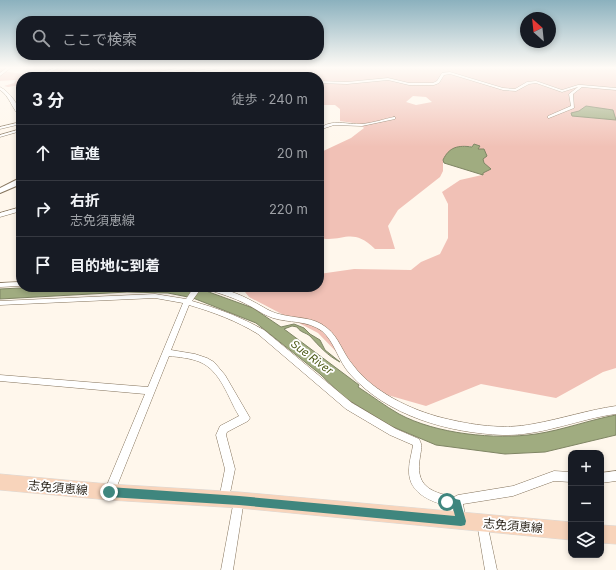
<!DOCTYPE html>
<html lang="ja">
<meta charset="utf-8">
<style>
:root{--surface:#171b24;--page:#20242c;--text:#f1f3f6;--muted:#9ea1a6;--line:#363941}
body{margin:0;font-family:Inter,"Noto Sans JP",sans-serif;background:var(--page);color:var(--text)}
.controls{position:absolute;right:12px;bottom:12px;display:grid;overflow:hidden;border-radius:8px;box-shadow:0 2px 6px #0003}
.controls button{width:36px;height:36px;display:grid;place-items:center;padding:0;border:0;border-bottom:1px solid var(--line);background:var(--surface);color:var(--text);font:20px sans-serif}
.compass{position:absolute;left:520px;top:12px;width:36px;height:36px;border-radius:50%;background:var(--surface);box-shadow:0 2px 6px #0003;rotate:333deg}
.stop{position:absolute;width:12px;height:12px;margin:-9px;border:3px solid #3f867e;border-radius:50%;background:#fff}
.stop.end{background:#3f867e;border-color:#fff;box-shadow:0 1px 4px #0008}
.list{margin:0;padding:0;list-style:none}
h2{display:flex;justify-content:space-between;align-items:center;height:52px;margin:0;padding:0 16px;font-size:17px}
h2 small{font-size:13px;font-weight:400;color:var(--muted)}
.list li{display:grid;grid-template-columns:26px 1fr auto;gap:12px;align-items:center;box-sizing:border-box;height:56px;padding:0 16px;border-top:1px solid var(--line)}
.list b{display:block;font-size:15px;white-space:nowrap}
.list p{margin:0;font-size:13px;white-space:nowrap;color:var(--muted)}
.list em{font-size:13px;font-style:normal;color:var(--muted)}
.icon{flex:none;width:22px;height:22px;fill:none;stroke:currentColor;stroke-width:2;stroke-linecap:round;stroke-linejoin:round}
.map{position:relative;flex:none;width:616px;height:570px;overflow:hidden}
.search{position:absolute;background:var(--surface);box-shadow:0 2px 6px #0003;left:16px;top:16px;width:308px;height:44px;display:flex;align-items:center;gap:10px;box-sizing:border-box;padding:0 14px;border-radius:16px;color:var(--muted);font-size:15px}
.panel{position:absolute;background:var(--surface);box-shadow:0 2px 6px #0003;left:16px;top:72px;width:308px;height:220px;border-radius:16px}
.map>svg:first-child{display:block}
.green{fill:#f1c1b6;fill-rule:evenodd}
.water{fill:#a0ac80;stroke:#7f8564}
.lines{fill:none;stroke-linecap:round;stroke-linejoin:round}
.street-casing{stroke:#84735c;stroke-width:1}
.secondary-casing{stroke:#84735c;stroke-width:2}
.primary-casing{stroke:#dad9d7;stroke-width:1}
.street{fill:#fff;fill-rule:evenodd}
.secondary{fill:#fff;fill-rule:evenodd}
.primary{fill:#f8d4bb;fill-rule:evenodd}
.route{fill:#3f867e}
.labels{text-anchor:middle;stroke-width:3.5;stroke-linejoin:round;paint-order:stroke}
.water-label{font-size:11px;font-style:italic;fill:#4a5813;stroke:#fff}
.near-street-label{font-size:12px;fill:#322b21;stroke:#fff}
</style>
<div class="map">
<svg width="616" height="570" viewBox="0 0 616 570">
<rect width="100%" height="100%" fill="#fff7ec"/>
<g class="green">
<path d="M0 67H8L2 70C22 77 44 73 63 67 73 65 107 67 119 67L71 69 62 76 56 77H21V85L8 87 4 86 14 83 16 80 0 81Z"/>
<polygon points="146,67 215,67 183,73 169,70 131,76 125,72"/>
<path d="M232 67H616V368L603 372 556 398 481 384 426 406 384 394 353 369 318 333 249 297 245 292 247 287H319V274L354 269 411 270 421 262 440 254 448 238V204L442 192 460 180 482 175 483 173 490 169 484 163 480 149H477L479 146H462L443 160V171L440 177 398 210 388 226 395 249H375C351 226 344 243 319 238V153L351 138 364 128 360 124 340 121V109L335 105H319V77H191L217 73ZM413 96 426 97 432 102 416 105 406 102Z"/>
</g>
<g class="water">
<polygon points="586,106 613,110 616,120 572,116 571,113 579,111"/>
<path d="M474 144 480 146 478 149H484L487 156 483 159 484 163 491 169 483 173V175L444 163 443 160C449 147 458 145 472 147Z"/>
<path d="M40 287H195L253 308 281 327 294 324 304 328 310 334 320 340 325 350 340 362C328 356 319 346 310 336 305 332 301 333 297 327L292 326 284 329 359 385 358 387C372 396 385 406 399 414 436 434 495 440 536 434 563 430 589 420 616 415V435L545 452 505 454 436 445 391 426 345 398 320 374 256 323 193 298 168 293 127 292 0 299V289Z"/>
</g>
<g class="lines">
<defs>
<g id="street">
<polygon points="8,67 12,67 0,76 0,73"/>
<polygon points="56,67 60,67 50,72 55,77 51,77 46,72"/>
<polygon points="92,67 96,67 100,70 99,75 109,74 116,77 109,76 95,77 97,71"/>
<polygon points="185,67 194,67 140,77 132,77"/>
<polygon points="218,67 226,67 174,77 172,76"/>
<polygon points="450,72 503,88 515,89 527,82 536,81 562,90 578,85 582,85 616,88 616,90 582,87 573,94 574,108 549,118 548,118 548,116 571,106 569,94 578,87 562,92 536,83 529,84 516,91 503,90 450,74 444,75 439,83 434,85 409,85 388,80 347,84 319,83 319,81 347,82 388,78 409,83 433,83 437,81 442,73"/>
<polygon points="224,74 305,76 307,77 224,76 202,77"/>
<path d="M0 87C9 91 21 107 21 117 12 110 10 96 0 90Z"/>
<path d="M394 117H395V119L362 126 334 125 325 128 319 132V129C332 118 347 125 362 124 373 123 384 119 394 117Z"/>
<polygon points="21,122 21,124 0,129 0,127"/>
<polygon points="21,129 21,131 0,137 0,135"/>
<polygon points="21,207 21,211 0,217 0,213"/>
<polygon points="21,282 21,286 0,287 0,283"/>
<path d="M194 287H202L192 301C217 308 241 317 264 330L352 403 396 429 419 439C423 446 421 449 420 457 415 485 429 492 454 497L458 495 513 486 554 471 571 472V482L554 481 513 496 463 504 466 521 465 525 461 526 457 525 453 507C433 503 408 494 409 470 409 461 412 453 413 445L390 435 346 409 258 334C237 321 213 312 189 305L171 350 195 354 207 358 214 362 225 375 250 418 248 421 227 432 226 435 235 469 228 503 224 504 220 503 219 499 225 469 216 435 220 426 239 416C228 398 221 371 200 362 190 358 179 357 169 356L113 496 109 497 105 496 104 492 145 394 0 381V375L148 387 183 303 155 298 0 305V301L155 294 186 299Z"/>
<path d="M205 287C222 287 240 294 254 302 262 306 270 312 279 314 296 319 313 316 327 328 339 337 343 354 353 365 373 392 411 410 443 418 472 425 503 430 533 424 561 419 588 410 616 406V414C578 419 542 436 503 435 449 433 387 416 350 374 338 361 335 342 322 331 307 320 289 323 273 318 263 315 255 308 246 304 233 297 220 294 207 289Z"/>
<polygon points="616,471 616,481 601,483 601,473"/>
<polygon points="239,495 243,496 244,500 233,570 221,570 234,500 235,496"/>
<polygon points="482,518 486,519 487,523 497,570 485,570 477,523 478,519"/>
</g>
<polygon id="secondary" points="18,179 21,179 21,184 0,193 0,188"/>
<g id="primary">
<polygon points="0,474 109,484 239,492 571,522 571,540 239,508 109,500 0,490"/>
<polygon points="601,525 616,526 616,544 601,543"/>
</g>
</defs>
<use href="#street" class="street-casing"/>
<use href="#secondary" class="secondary-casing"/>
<use href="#primary" class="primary-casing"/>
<use href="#street" class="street"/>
<use href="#secondary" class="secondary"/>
<use href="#primary" class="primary"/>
</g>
<linearGradient id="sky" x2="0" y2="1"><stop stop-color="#8bb1be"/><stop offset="0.46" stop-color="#fffbf6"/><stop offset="1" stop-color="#fffbf6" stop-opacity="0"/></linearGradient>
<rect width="616" height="147" fill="url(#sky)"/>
<polygon class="route" points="109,487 239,496 455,516 453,508 444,505 442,502 444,498 447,497 460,500 466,521 465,525 461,526 239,505 109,497 106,495 105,492 106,489"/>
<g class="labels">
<g class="water-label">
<text transform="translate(312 357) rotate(37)" y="4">Sue River</text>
</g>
<g class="near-street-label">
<text transform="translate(58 488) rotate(5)" y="4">志免須恵線</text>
<text transform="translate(513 526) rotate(5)" y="4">志免須恵線</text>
</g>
</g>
</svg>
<div class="controls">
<button>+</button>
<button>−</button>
<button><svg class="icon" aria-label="layers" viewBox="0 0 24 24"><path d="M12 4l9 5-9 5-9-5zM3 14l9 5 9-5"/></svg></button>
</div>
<svg class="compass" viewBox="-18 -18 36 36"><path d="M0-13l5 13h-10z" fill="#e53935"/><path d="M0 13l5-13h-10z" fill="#9ea1a6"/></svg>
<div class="stop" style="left:447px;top:502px"></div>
<div class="stop end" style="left:109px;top:492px"></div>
<div class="search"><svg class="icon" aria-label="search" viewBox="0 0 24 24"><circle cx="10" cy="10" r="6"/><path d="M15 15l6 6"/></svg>ここで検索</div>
<section class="panel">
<h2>3 分<small>徒歩 · 240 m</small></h2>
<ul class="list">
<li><svg class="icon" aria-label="ahead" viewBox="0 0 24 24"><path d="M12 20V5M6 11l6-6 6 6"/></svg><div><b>直進</b></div><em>20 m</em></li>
<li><svg class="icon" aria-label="right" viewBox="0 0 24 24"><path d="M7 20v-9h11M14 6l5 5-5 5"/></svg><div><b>右折</b><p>志免須恵線</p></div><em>220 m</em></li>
<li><svg class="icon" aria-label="arrive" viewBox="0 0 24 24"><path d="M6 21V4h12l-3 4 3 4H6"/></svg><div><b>目的地に到着</b></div></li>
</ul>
</section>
</div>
